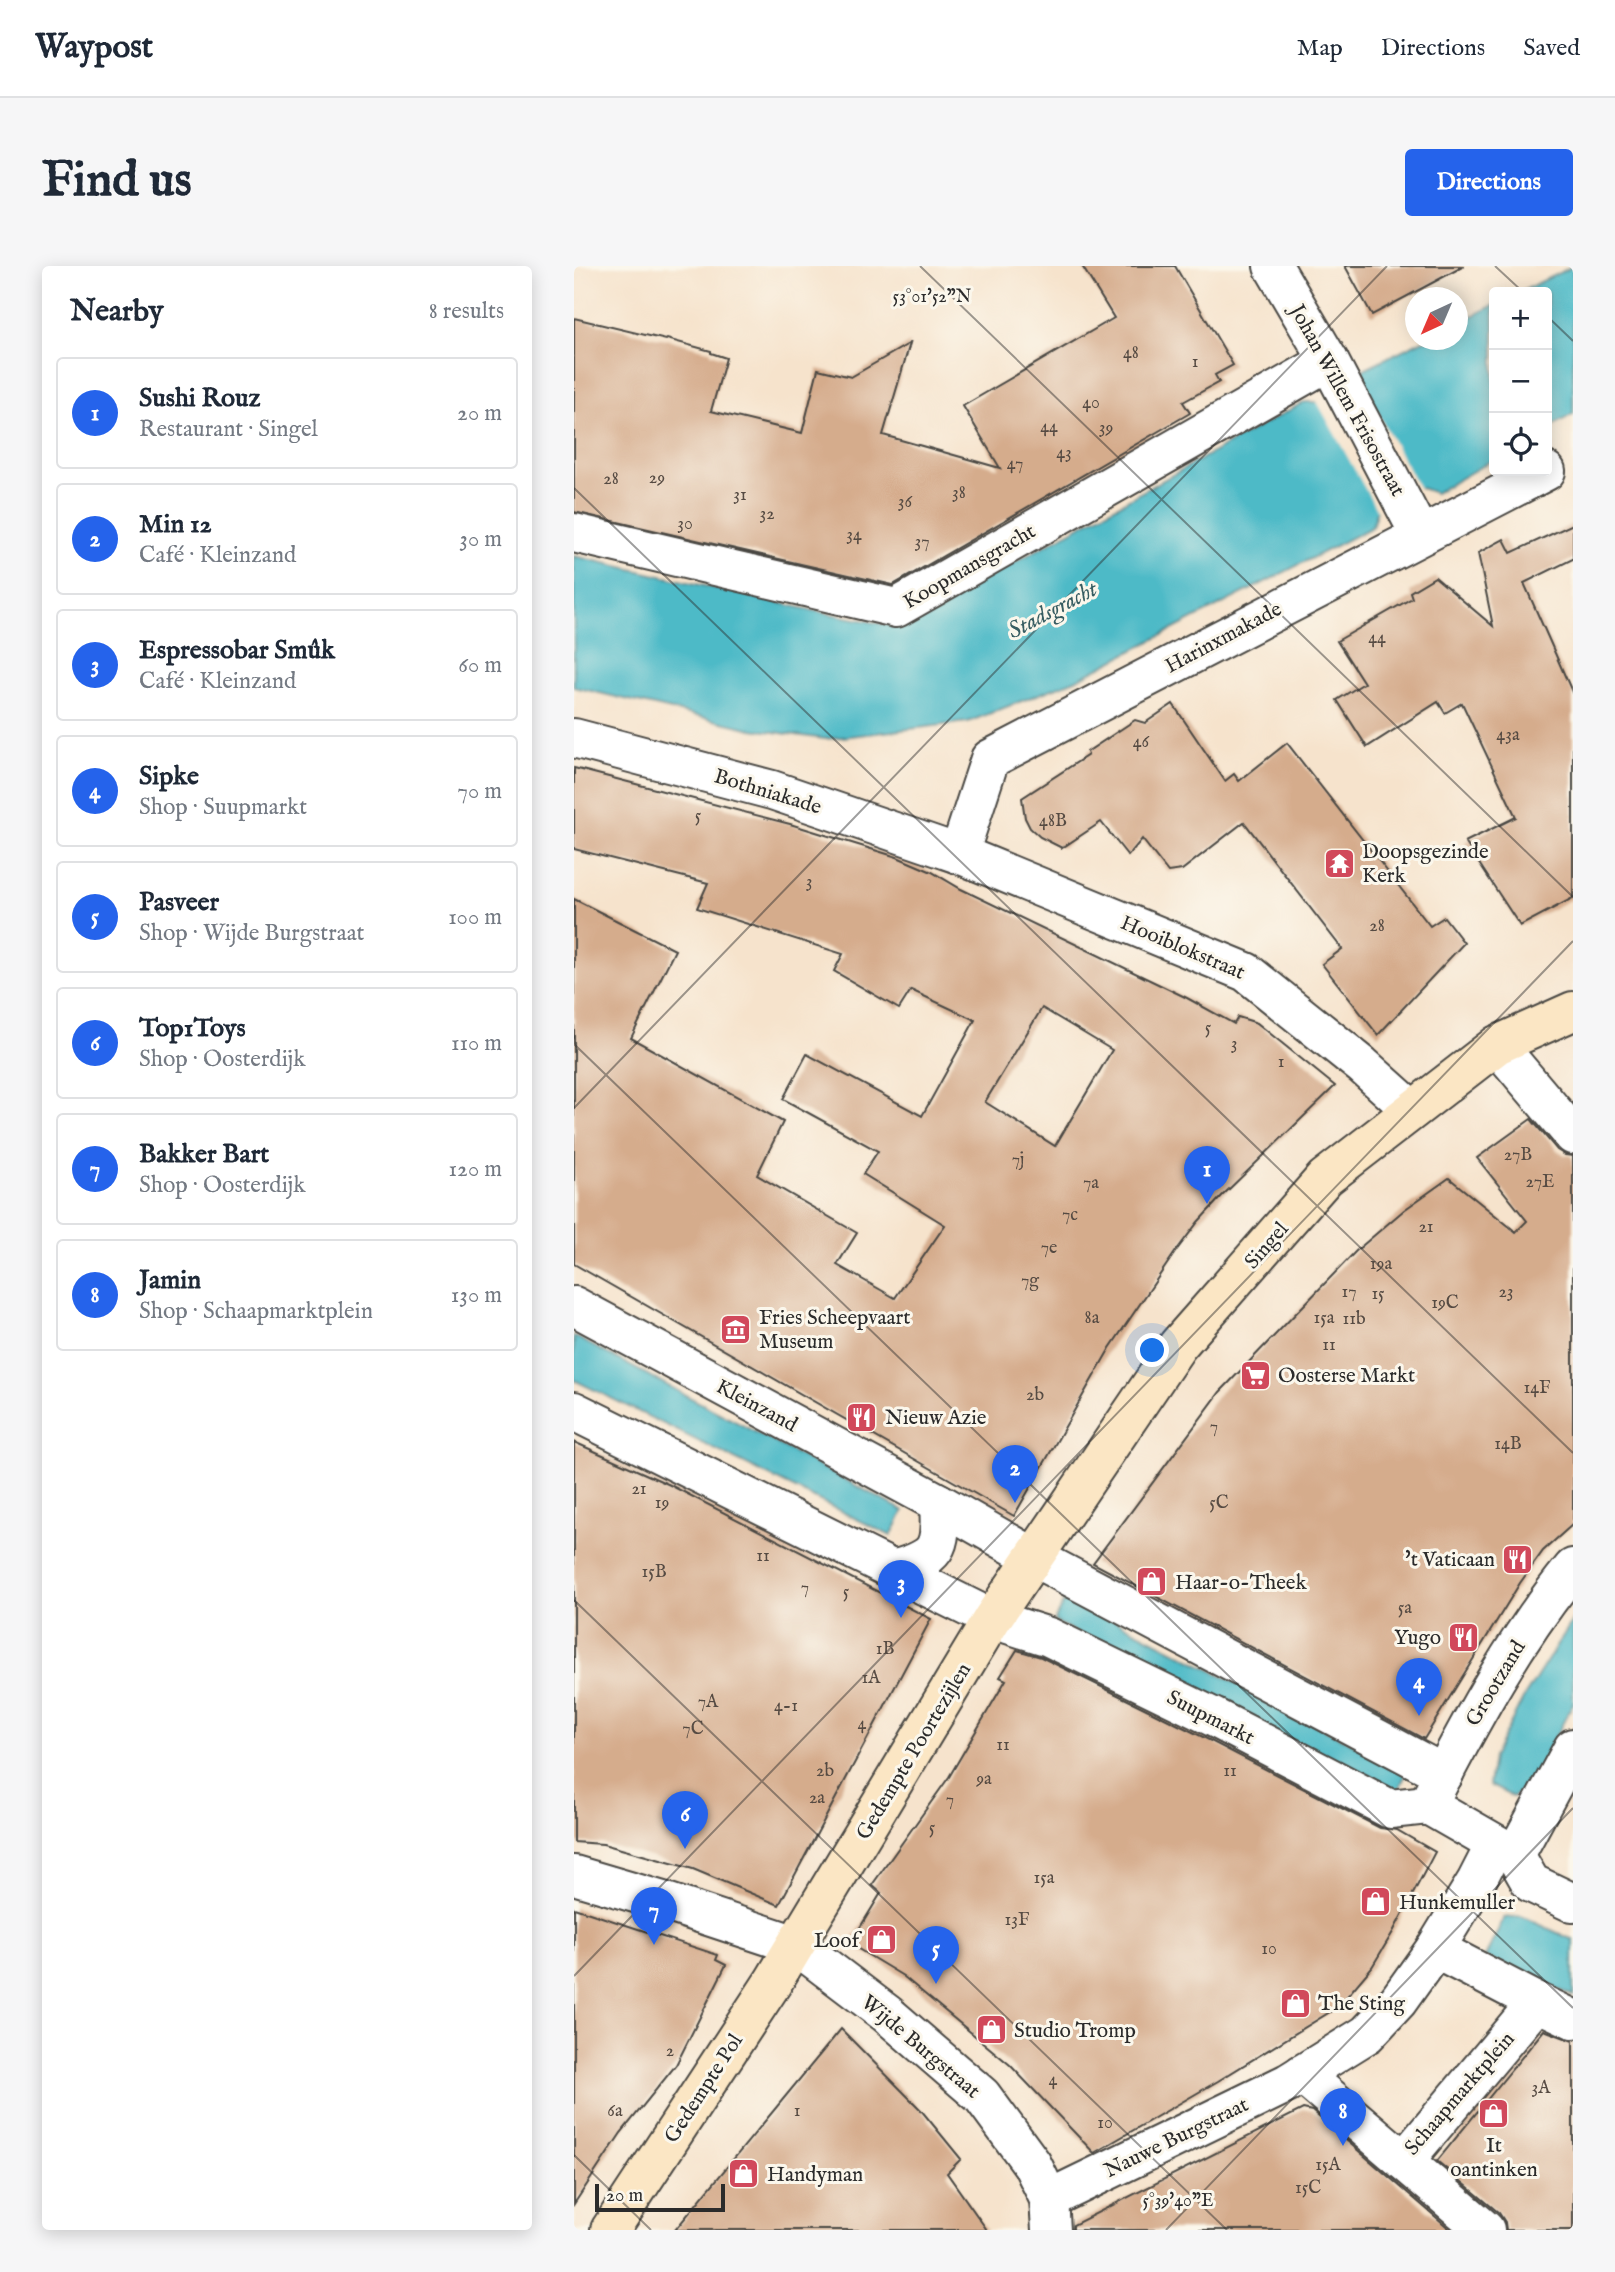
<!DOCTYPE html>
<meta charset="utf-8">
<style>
:root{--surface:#fff;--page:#f6f6f7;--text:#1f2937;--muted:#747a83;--line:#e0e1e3;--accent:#2563eb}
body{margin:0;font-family:"IM FELL English",serif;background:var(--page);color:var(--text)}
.controls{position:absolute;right:21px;top:21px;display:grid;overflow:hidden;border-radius:7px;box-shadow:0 4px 18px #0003}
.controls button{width:63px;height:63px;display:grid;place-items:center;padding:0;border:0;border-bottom:2px solid var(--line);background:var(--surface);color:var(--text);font:35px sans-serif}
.compass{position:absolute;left:831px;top:21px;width:63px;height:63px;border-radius:50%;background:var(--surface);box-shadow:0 4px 18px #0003;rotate:224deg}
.scale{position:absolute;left:21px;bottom:18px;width:130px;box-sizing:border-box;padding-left:7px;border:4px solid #2b2b2b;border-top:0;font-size:19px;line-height:24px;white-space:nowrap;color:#2b2b2b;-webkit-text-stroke:5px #fbf7ec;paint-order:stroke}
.you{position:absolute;left:579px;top:1085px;width:24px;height:24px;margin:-18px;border:5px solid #fff;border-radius:50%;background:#1a73e8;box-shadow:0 0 0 10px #1a73e833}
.badge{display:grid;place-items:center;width:46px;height:46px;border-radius:50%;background:var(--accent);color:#fff;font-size:23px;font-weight:700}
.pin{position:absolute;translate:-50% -58px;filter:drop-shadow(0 2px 4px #0008)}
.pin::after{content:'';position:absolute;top:37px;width:24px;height:21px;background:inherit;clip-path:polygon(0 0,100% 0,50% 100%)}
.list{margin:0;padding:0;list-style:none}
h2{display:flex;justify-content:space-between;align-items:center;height:91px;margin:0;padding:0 28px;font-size:30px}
h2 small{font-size:23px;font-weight:400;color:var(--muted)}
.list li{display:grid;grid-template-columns:46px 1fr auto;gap:21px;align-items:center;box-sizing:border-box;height:112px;margin:0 14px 14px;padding:0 14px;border:2px solid var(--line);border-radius:7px}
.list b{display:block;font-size:26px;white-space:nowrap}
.list p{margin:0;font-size:23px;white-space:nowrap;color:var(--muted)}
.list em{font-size:23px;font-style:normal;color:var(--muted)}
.icon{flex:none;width:38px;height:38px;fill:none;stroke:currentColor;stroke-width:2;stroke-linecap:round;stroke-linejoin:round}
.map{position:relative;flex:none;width:999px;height:1964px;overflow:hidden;border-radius:7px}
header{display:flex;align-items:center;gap:42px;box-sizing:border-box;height:98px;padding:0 35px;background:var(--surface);border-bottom:2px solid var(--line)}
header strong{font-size:33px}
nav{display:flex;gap:38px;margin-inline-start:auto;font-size:24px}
.intro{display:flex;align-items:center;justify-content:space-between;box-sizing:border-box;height:168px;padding:0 42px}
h1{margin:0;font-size:49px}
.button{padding:18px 32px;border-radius:7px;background:var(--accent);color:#fff;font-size:24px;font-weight:700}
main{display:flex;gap:42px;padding:0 42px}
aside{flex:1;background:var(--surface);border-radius:7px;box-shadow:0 4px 18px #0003}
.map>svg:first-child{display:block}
.water{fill:#4dbac7;stroke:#3c7279;stroke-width:2}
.pier{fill:#f6e3cc}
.building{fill:#d5ac8c;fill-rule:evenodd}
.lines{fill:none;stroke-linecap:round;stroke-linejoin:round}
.street-casing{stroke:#494743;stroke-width:42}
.secondary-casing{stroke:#494743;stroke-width:42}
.street{stroke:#fff;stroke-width:38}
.secondary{stroke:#fbe6c4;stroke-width:38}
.ticks{fill:none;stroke:#2b2b2b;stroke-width:2;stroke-opacity:0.45}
.labels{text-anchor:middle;stroke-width:6;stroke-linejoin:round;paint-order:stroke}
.number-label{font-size:18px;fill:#564b43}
.street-label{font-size:21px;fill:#2b2b2b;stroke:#fbf7ec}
.poi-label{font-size:21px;fill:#2b2b2b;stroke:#fbf7ec;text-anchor:start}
.water-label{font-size:23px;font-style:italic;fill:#375d62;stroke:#fbf7ec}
.ticks-label{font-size:18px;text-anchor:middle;fill:#2b2b2b;stroke:#fbf7ec;stroke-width:6;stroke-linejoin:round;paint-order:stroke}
</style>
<header>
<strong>Waypost</strong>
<nav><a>Map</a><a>Directions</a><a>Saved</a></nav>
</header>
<div class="intro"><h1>Find us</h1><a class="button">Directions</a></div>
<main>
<aside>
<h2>Nearby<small>8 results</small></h2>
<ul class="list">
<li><span class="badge">1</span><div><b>Sushi Rouz</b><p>Restaurant · Singel</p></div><em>20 m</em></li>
<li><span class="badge">2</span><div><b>Min 12</b><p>Café · Kleinzand</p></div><em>30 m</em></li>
<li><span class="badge">3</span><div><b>Espressobar Smûk</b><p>Café · Kleinzand</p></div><em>60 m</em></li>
<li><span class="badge">4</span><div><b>Sipke</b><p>Shop · Suupmarkt</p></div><em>70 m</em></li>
<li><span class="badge">5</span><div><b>Pasveer</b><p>Shop · Wijde Burgstraat</p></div><em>100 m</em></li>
<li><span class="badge">6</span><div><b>Top1Toys</b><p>Shop · Oosterdijk</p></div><em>110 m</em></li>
<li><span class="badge">7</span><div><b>Bakker Bart</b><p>Shop · Oosterdijk</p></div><em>120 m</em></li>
<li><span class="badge">8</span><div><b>Jamin</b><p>Shop · Schaapmarktplein</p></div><em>130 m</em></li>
</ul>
</aside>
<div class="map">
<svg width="999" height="1964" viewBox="0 0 999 1964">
<rect width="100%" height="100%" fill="#fbf7ec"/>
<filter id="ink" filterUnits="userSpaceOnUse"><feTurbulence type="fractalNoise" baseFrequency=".0143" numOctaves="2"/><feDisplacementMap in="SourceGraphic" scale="14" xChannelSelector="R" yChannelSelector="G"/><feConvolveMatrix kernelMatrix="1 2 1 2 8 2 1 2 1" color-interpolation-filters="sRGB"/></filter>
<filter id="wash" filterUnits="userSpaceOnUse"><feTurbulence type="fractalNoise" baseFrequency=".00686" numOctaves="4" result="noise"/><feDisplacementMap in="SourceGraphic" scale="28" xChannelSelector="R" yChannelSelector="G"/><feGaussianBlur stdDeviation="1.57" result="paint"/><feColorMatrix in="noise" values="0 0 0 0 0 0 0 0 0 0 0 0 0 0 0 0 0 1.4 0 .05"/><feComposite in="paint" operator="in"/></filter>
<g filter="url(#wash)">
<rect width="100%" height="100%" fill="#f6e3cc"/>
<g class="water">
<polygon points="999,0 999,148 973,163 973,26 946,26"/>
<polygon points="920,39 920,193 861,227 847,222 802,246 798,261 501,414 394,456 251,473 178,463 0,421 0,290 241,345 324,361 730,136 747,136 783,114 790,103 849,74 884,74 884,57"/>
<polygon points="0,1070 330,1245 317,1270 0,1114"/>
<polygon points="493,1329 833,1506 822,1529 480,1355"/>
<polygon points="999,1354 999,1437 961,1511 939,1531 915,1519 919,1491 949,1433"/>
<polygon points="947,1650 999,1674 999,1730 911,1691 930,1652"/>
</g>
<polygon class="pier" points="783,109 847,226 805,248 741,132 746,132 781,112"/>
<g id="blocks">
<g class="building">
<polygon points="508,0 601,0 659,99 641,109 645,116 609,136 616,147 319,319 0,246 0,52 92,74 93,73 137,85 137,87 152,92 137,145 228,167 244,103 277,111 336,77 309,169 426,202 389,140 540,52"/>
<polygon points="771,0 890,0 798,49"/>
<polygon points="999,258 999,293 950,317 999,428 999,632 946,660 891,576 942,551 888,437 871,447 864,436 793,481 763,434 790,417 763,375 838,332 836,326 861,311 919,360 904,287 930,273 937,287"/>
<polygon points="599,438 651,515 660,508 665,515 713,477 856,660 870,651 890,677 804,769 748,698 768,683 670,556 608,604 594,606 568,573 554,590 527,556 488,582 466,571 456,562 451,552 448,532 514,489 513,486 561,454 571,457"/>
<path d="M0 502 216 558 323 591 358 606 387 623 613 732 660 758 664 751 683 757 761 820 648 930 624 956 602 985 536 1082 440 1250 0 998V633L101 684 57 772 209 856 183 909 283 967 263 999 321 1032 371 959 289 908 304 885 209 833 233 788 348 850 401 754 337 724 325 743 260 705 269 688 123 642 134 617 0 583ZM468 742 538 784 481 880 411 836Z"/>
<polygon points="957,853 983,884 991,889 999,890 999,1258 969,1285 946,1317 850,1473 519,1297 646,1126 782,985 830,944 875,912 942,966 953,955 903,892"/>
<polygon points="0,1176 96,1219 357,1353 205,1639 119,1603 29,1578 0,1576"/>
<polygon points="443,1384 467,1391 629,1471 806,1562 823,1564 861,1586 819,1666 798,1701 764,1741 644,1815 520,1887 436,1799 329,1710 276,1678 307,1627 298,1619 375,1511 432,1414 426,1411"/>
<polygon points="0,1642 144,1689 142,1694 152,1699 102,1799 47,1867 0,1938"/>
<polygon points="267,1763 347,1844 387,1893 373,1907 413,1964 101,1964"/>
<polygon points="970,1764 999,1775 999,1964 932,1964 931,1956 925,1947 863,1895"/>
<polygon points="729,1843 738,1845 877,1964 499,1964 499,1959"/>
</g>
</g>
</g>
<g filter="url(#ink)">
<use href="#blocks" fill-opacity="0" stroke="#494743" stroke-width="2"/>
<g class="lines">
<defs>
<g id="street">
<polyline points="699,0 755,95 846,269"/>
<polyline points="0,267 322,342 755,95"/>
<polyline points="0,472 198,524 385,588 672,706 788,799 838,844"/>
<polyline points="385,588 416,493 972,205"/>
<polyline points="923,779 999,869"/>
<polyline points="0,1040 365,1237 461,1292 870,1508"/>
<polyline points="0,1145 418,1353 475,1371 639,1451 816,1543 854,1539"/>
<path d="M319 1304C364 1291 368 1284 365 1237"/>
<path d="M857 1532C899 1451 941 1373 999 1302"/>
<polyline points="854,1539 941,1589"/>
<polyline points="941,1589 999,1482"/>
<polyline points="941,1589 957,1617 999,1637"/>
<polyline points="0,1609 92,1636 222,1679 313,1748 408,1830 458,1898 475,1933 477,1964"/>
<polyline points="963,1736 999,1753"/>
<polyline points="728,1808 911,1964"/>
<polyline points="830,1895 963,1736 861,1683 902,1616 921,1579"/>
<polyline points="475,1933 714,1817 793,1768 824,1735 861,1683"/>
</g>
<polyline id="secondary" points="36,1964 199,1716 418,1353 604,1079 751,912 923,779 999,745"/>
</defs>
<use href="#street" class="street-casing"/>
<use href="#secondary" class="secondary-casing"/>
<use href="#street" class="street"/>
<use href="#secondary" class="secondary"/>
</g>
</g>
<path class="ticks" d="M346 0 999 631M921 0 949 26M973 50 999 75M0 222 999 1187M0 778 999 1742M0 842 813 0M0 1334 653 1964M0 1710 999 675M0 1889 77 1964M592 1964 999 1542"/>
<defs>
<symbol id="temple-square" viewBox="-11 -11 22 22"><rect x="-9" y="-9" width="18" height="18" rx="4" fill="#d1495b" stroke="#fbf7ec"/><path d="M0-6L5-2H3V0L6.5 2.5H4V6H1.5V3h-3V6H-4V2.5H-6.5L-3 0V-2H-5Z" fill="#fff"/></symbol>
<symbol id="museum-square" viewBox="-11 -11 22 22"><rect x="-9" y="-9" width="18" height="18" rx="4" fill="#d1495b" stroke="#fbf7ec"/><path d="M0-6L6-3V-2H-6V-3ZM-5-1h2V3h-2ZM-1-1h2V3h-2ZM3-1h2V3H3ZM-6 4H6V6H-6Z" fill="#fff"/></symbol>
<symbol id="supermarket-square" viewBox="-11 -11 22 22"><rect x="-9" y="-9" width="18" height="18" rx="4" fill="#d1495b" stroke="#fbf7ec"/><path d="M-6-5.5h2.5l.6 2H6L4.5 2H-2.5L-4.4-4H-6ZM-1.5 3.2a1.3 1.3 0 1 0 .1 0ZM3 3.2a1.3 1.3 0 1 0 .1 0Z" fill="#fff"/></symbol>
<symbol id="restaurant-square" viewBox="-11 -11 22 22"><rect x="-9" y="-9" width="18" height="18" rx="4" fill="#d1495b" stroke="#fbf7ec"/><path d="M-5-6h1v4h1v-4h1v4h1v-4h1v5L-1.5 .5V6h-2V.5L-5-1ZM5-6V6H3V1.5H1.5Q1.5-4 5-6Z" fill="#fff"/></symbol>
<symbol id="shop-square" viewBox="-11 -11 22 22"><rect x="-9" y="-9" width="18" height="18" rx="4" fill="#d1495b" stroke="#fbf7ec"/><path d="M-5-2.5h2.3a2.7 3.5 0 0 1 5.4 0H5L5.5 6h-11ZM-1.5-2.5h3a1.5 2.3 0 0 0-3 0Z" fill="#fff"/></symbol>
</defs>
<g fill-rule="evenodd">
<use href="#temple-square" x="748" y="580" width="35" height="35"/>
<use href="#museum-square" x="144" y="1046" width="35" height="35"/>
<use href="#supermarket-square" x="664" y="1092" width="35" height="35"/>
<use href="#restaurant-square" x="270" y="1134" width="35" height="35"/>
<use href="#restaurant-square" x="926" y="1276" width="35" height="35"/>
<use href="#shop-square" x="560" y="1298" width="35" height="35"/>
<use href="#restaurant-square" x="872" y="1354" width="35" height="35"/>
<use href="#shop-square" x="784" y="1618" width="35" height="35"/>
<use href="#shop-square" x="290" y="1656" width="35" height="35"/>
<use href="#shop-square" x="704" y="1720" width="35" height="35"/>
<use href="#shop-square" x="400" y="1746" width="35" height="35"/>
<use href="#shop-square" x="902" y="1830" width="35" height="35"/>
<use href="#shop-square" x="152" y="1890" width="35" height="35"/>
</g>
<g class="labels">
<g class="number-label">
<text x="557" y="92">48</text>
<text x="621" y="101">1</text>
<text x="517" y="142">40</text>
<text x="475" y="166">44</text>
<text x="532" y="167">39</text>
<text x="490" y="192">43</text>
<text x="441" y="203">47</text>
<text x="83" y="217">29</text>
<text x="37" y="218">28</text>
<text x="385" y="232">38</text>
<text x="166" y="234">31</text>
<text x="331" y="241">36</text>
<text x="193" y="253">32</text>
<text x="111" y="263">30</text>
<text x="280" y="274">34</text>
<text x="348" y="281">37</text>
<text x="803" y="377">44</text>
<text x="934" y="474">43a</text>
<text x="567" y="481">46</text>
<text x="124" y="555">5</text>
<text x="479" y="560">48B</text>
<text x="235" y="621">3</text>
<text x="803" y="665">28</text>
<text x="634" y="767">5</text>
<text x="660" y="783">3</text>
<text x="707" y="801">1</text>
<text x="944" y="894">27B</text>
<text x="444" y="899">7j</text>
<text x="966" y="921">27E</text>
<text x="517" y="922">7a</text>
<text x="496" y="954">7c</text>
<text x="852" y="966">21</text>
<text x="475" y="987">7e</text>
<text x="807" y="1003">19a</text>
<text x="456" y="1020">7g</text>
<text x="775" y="1031">17</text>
<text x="932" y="1031">23</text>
<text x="804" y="1033">15</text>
<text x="871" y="1042">19C</text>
<text x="518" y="1057">8a</text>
<text x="750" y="1057">15a</text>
<text x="780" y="1058">11b</text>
<text x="755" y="1084">11</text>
<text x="963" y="1127">14F</text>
<text x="461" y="1134">2b</text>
<text x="640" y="1166">7</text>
<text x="934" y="1183">14B</text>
<text x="65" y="1228">21</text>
<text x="88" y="1242">19</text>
<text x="645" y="1242">5C</text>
<text x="189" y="1295">11</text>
<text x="80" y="1311">15B</text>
<text x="231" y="1327">7</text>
<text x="272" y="1331">5</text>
<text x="831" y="1347">5a</text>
<text x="311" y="1388">1B</text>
<text x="297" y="1417">1A</text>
<text x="134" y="1441">7A</text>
<text x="212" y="1445">4-1</text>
<text x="288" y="1463">4</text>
<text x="119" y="1468">7C</text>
<text x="429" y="1484">11</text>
<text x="251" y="1510">2b</text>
<text x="656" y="1510">11</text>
<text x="410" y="1518">9a</text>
<text x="243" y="1537">2a</text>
<text x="376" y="1539">7</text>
<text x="358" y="1567">5</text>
<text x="470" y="1617">15a</text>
<text x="443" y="1659">13F</text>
<text x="695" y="1688">10</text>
<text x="96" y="1790">2</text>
<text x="479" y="1819">4</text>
<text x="967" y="1827">3A</text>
<text x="41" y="1850">6a</text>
<text x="223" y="1850">1</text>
<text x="531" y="1862">10</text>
<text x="754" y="1904">15A</text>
<text x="734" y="1927">15C</text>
</g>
<g class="street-label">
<text transform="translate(774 134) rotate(61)" y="7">Johan Willem Frisostraat</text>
<text transform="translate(395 300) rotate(-30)" y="7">Koopmansgracht</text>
<text transform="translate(649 371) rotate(-28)" y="7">Harinxmakade</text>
<text transform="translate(194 525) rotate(17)" y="7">Bothniakade</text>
<text transform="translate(609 681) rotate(23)" y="7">Hooiblokstraat</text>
<text transform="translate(692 979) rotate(-49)" y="7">Singel</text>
<text transform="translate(183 1139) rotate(28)" y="7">Kleinzand</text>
<text transform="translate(921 1417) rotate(-59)" y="7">Grootzand</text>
<text transform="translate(637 1451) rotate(27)" y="7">Suupmarkt</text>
<text transform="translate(339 1485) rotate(-59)" y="7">Gedempte Poortezijlen</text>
<text transform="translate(347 1780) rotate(40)" y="7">Wijde Burgstraat</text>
<text transform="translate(129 1822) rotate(-57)" y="7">Gedempte Pol</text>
<text transform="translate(885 1827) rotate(-49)" y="7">Schaapmarktplein</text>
<text transform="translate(602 1871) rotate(-26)" y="7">Nauwe Burgstraat</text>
</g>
<g class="poi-label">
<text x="788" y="592">Doopsgezinde<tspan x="788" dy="24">Kerk</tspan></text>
<text x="185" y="1058">Fries Scheepvaart<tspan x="185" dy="24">Museum</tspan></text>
<text x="704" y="1116">Oosterse Markt</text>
<text x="311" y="1158">Nieuw Azie</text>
<text x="921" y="1300" text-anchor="end">'t Vaticaan</text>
<text x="601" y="1323">Haar-o-Theek</text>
<text x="867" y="1378" text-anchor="end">Yugo</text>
<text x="825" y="1643">Hunkemuller</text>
<text x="285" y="1681" text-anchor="end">Loof</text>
<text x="744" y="1744">The Sting</text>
<text x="440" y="1771">Studio Tromp</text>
<text x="920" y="1886" text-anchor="middle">It<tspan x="920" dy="24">oantinken</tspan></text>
<text x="193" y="1915">Handyman</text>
</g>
<g class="water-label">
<text transform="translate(478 343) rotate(-28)" y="8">Stadsgracht</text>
</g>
</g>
<g class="ticks-label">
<text x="358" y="36">53°01'52"N</text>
<text x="604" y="1940">5°39'40"E</text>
</g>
</svg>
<div class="controls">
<button>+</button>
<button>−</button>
<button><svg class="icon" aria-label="locate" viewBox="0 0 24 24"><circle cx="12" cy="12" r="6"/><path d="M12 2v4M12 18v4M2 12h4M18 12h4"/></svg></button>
</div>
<svg class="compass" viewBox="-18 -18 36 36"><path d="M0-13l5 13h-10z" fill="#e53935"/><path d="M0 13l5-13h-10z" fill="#747a83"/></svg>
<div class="scale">20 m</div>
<div class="you"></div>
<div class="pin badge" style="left:633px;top:938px">1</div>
<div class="pin badge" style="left:441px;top:1237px">2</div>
<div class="pin badge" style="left:327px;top:1352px">3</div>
<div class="pin badge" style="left:845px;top:1450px">4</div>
<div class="pin badge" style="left:362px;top:1718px">5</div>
<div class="pin badge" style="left:111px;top:1583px">6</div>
<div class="pin badge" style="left:80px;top:1679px">7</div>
<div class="pin badge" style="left:769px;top:1880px">8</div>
</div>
</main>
